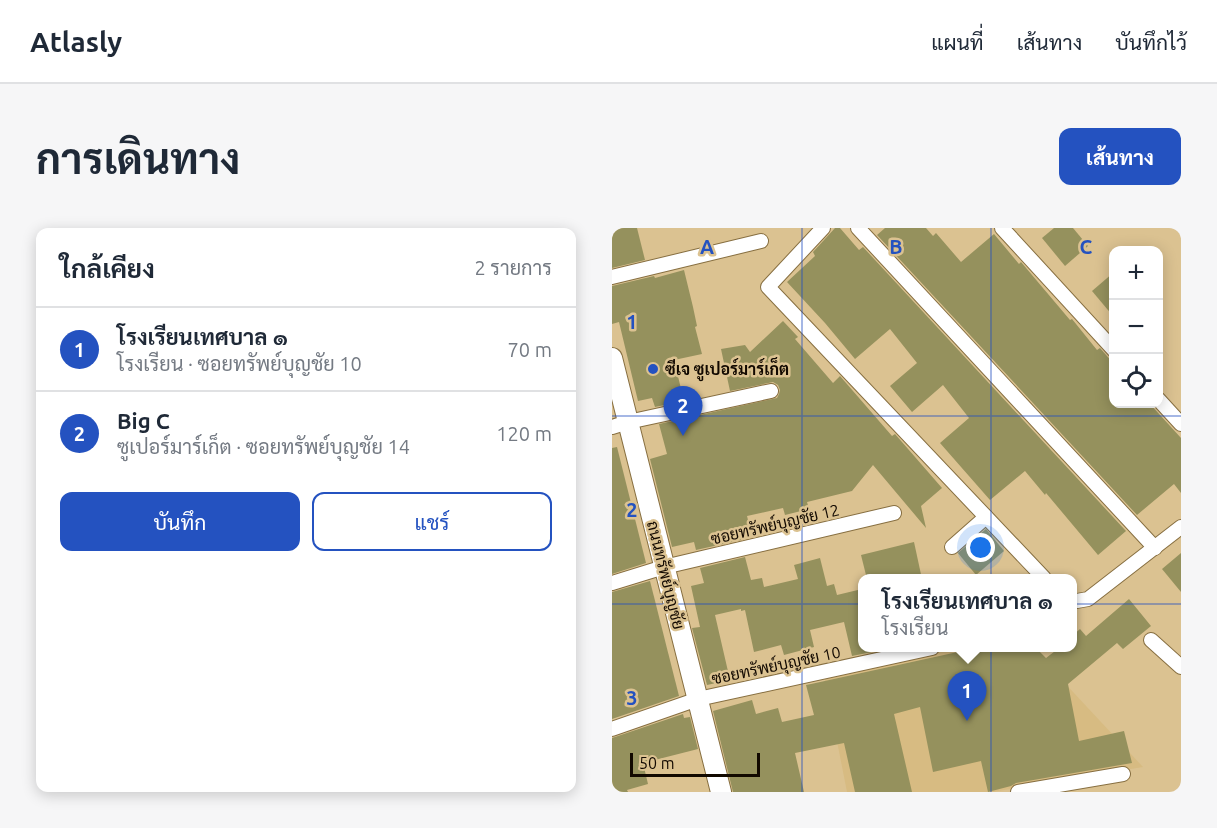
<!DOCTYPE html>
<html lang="th">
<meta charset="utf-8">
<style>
:root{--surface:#fff;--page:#f6f6f7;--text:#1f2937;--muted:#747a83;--line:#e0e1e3;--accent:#2452c0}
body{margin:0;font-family:Ubuntu,Sarabun,sans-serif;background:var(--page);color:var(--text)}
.controls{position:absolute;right:18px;top:18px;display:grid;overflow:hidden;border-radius:12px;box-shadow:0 3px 15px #0003}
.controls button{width:54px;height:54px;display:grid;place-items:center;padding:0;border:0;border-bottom:2px solid var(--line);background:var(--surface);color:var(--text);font:30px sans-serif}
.scale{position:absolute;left:18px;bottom:15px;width:130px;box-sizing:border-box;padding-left:6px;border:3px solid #120900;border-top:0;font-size:16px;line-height:21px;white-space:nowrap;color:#120900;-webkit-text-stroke:4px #dbc291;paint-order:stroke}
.you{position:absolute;left:369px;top:320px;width:21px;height:21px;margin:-15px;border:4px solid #fff;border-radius:50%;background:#1a73e8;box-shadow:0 0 0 9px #1a73e833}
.badge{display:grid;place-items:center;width:39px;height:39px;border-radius:50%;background:var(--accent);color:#fff;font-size:20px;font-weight:700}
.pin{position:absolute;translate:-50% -50px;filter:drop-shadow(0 2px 3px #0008)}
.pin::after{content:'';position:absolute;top:32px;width:21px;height:18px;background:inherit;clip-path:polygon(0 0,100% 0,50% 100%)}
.popup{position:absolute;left:246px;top:346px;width:219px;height:78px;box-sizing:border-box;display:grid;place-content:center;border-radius:12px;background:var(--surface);filter:drop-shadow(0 2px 4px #0005);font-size:20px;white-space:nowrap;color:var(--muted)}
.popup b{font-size:22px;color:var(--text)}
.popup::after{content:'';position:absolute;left:50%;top:100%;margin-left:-12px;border:12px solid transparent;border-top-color:var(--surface)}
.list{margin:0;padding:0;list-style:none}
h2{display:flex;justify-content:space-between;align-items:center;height:78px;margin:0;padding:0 24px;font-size:26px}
h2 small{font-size:20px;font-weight:400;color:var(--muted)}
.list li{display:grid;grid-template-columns:39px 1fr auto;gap:18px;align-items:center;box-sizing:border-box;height:84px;padding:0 24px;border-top:2px solid var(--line)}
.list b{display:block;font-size:22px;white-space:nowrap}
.list p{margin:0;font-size:20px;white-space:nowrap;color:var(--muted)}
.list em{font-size:20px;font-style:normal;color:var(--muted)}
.actions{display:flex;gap:12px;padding:18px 24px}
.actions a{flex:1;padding:14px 0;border:2px solid var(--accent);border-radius:12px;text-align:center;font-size:21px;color:var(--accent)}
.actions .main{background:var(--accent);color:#fff}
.icon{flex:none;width:33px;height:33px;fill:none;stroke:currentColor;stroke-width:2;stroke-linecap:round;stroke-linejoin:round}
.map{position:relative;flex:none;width:569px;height:564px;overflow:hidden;border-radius:12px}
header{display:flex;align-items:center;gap:36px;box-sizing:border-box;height:84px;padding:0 30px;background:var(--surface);border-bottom:2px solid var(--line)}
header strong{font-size:28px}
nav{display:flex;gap:33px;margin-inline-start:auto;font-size:21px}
.intro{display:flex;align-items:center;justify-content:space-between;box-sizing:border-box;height:144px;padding:0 36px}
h1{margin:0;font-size:42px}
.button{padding:15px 27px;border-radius:12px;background:var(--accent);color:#fff;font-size:21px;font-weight:700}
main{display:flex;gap:36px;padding:0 36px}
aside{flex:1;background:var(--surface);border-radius:12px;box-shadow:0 3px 15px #0003}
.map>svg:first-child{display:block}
.built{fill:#d7bb82}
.building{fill:#95915d}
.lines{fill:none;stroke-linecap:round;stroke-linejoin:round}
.street-casing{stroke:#876f41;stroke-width:16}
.secondary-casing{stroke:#876f41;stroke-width:22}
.street{stroke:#fff;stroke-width:14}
.secondary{stroke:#fff;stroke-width:20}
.grid{fill:none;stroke:#2452c0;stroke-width:1.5;stroke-opacity:0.55}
.poi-dot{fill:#2452c0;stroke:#dbc291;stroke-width:2}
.labels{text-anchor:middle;stroke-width:5;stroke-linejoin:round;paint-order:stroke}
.poi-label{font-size:16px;font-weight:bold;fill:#120900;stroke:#dbc291;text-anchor:start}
.street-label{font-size:16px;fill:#120900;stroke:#dbc291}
.grid-label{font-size:20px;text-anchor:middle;font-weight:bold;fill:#2452c0;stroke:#dbc291;stroke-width:5;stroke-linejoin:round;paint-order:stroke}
</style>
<header>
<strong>Atlasly</strong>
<nav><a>แผนที่</a><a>เส้นทาง</a><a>บันทึกไว้</a></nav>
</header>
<div class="intro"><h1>การเดินทาง</h1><a class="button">เส้นทาง</a></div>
<main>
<aside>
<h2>ใกล้เคียง<small>2 รายการ</small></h2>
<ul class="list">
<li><span class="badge">1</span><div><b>โรงเรียนเทศบาล ๑</b><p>โรงเรียน · ซอยทรัพย์บุญชัย 10</p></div><em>70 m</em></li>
<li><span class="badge">2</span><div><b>Big C</b><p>ซูเปอร์มาร์เก็ต · ซอยทรัพย์บุญชัย 14</p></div><em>120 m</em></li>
</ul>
<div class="actions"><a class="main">บันทึก</a><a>แชร์</a></div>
</aside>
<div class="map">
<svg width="569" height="564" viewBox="0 0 569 564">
<rect width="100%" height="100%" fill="#dbc291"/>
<polygon class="built" points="338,420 420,420 531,539 380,564 235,564 212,447"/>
<g class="building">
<polygon points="0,0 25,0 33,32 0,40"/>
<polygon points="223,0 228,0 247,22 251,19 514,303 486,327 434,265 433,267 413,243 378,272 328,215 357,190 331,157 300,184 278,158 305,135 278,101 243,131 213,95 175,54 203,28 201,24"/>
<polygon points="273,0 314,0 321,8 324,5 349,34 382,6 407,36 409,34 458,92 460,91 485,122 488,120 501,135 501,176 538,176 569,210 569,265 562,256 525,287 265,7"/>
<polygon points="442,0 461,0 476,18 453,38 430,10"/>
<polygon points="72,42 81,79 85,98 83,99 90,126 62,132 72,173 43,179 40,170 26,173 7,94 0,96 0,58 42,48 43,50"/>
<polygon points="501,45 501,88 480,63"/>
<polygon points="171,93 186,109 183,111 221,155 228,148 280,208 283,206 330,260 309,278 314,300 261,237 240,263 195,274 197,281 173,287 171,280 135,288 138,300 127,302 129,312 84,322 82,314 60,319 38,231 55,226 47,196 165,170 167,166 168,162 166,157 161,154 118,163 109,121 133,117 138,124"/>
<polygon points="5,219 34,335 0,346 0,220"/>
<polygon points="374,301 392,323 364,347 346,325"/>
<polygon points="302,314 310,351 255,351 249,327"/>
<polygon points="569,325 569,364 550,341"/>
<polygon points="133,329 139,352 150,350 152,359 186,351 182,337 208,330 215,358 222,356 225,367 250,361 250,420 280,420 240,428 232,394 198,402 202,419 172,427 169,417 142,424 133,382 129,383 129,381 103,387 118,452 95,457 80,400 88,399 79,358 92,355 88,340"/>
<polygon points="38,353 67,468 0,491 0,364"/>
<polygon points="517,371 539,398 511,421 505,415 456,456 467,513 512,503 520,535 404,555 399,558 376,564 369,533 321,544 308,479 282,486 300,564 243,564 232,515 183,525 192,564 121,564 101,483 140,472 144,486 166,480 170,494 202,487 194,457 199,456 364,420 424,420 434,430 447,420 460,420 460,408 468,401 474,408"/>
<polygon points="71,486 72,490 78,489 86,521 31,535 36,556 15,562 16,564 0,564 0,510"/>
</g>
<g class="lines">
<defs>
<g id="street">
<polyline points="211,0 156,59 432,350"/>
<polyline points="246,0 543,320"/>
<polyline points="390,0 502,122"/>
<polyline points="0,49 149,13"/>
<polyline points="546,171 569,196"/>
<polyline points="0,199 16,194 159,163"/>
<polyline points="340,319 374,289"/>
<polyline points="0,355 52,339 282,285"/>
<polyline points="460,372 465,373 476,371 569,299"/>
<polyline points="539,412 569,439"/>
<polyline points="0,501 86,471 320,420"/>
<polyline points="406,564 511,546"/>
</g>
<polyline id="secondary" points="0,130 109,564"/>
</defs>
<use href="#street" class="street-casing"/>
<use href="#secondary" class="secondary-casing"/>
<use href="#street" class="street"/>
<use href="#secondary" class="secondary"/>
</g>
<path class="grid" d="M190 0V564M379 0V564M0 188H569M0 376H569"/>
<circle class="poi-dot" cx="41" cy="141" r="6"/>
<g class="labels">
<g class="poi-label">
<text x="53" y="147">ซีเจ ซูเปอร์มาร์เก็ต</text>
</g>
<g class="street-label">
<text transform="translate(163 296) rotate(-13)" y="6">ซอยทรัพย์บุญชัย 12</text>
<text transform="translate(54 347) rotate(76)" y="6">ถนนทรัพย์บุญชัย</text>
<text transform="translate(164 437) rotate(-12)" y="6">ซอยทรัพย์บุญชัย 10</text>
</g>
</g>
<g class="grid-label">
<text x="95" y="26">A</text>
<text x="284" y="26">B</text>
<text x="474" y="26">C</text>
<text x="20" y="101">1</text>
<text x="20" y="289">2</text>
<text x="20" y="477">3</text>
</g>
</svg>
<div class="controls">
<button>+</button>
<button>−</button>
<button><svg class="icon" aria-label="locate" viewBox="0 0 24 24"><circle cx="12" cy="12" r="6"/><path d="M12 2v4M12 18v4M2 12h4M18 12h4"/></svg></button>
</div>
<div class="scale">50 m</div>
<div class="you"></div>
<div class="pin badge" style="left:355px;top:493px">1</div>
<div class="popup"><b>โรงเรียนเทศบาล ๑</b>โรงเรียน</div>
<div class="pin badge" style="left:71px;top:208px">2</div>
</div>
</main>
